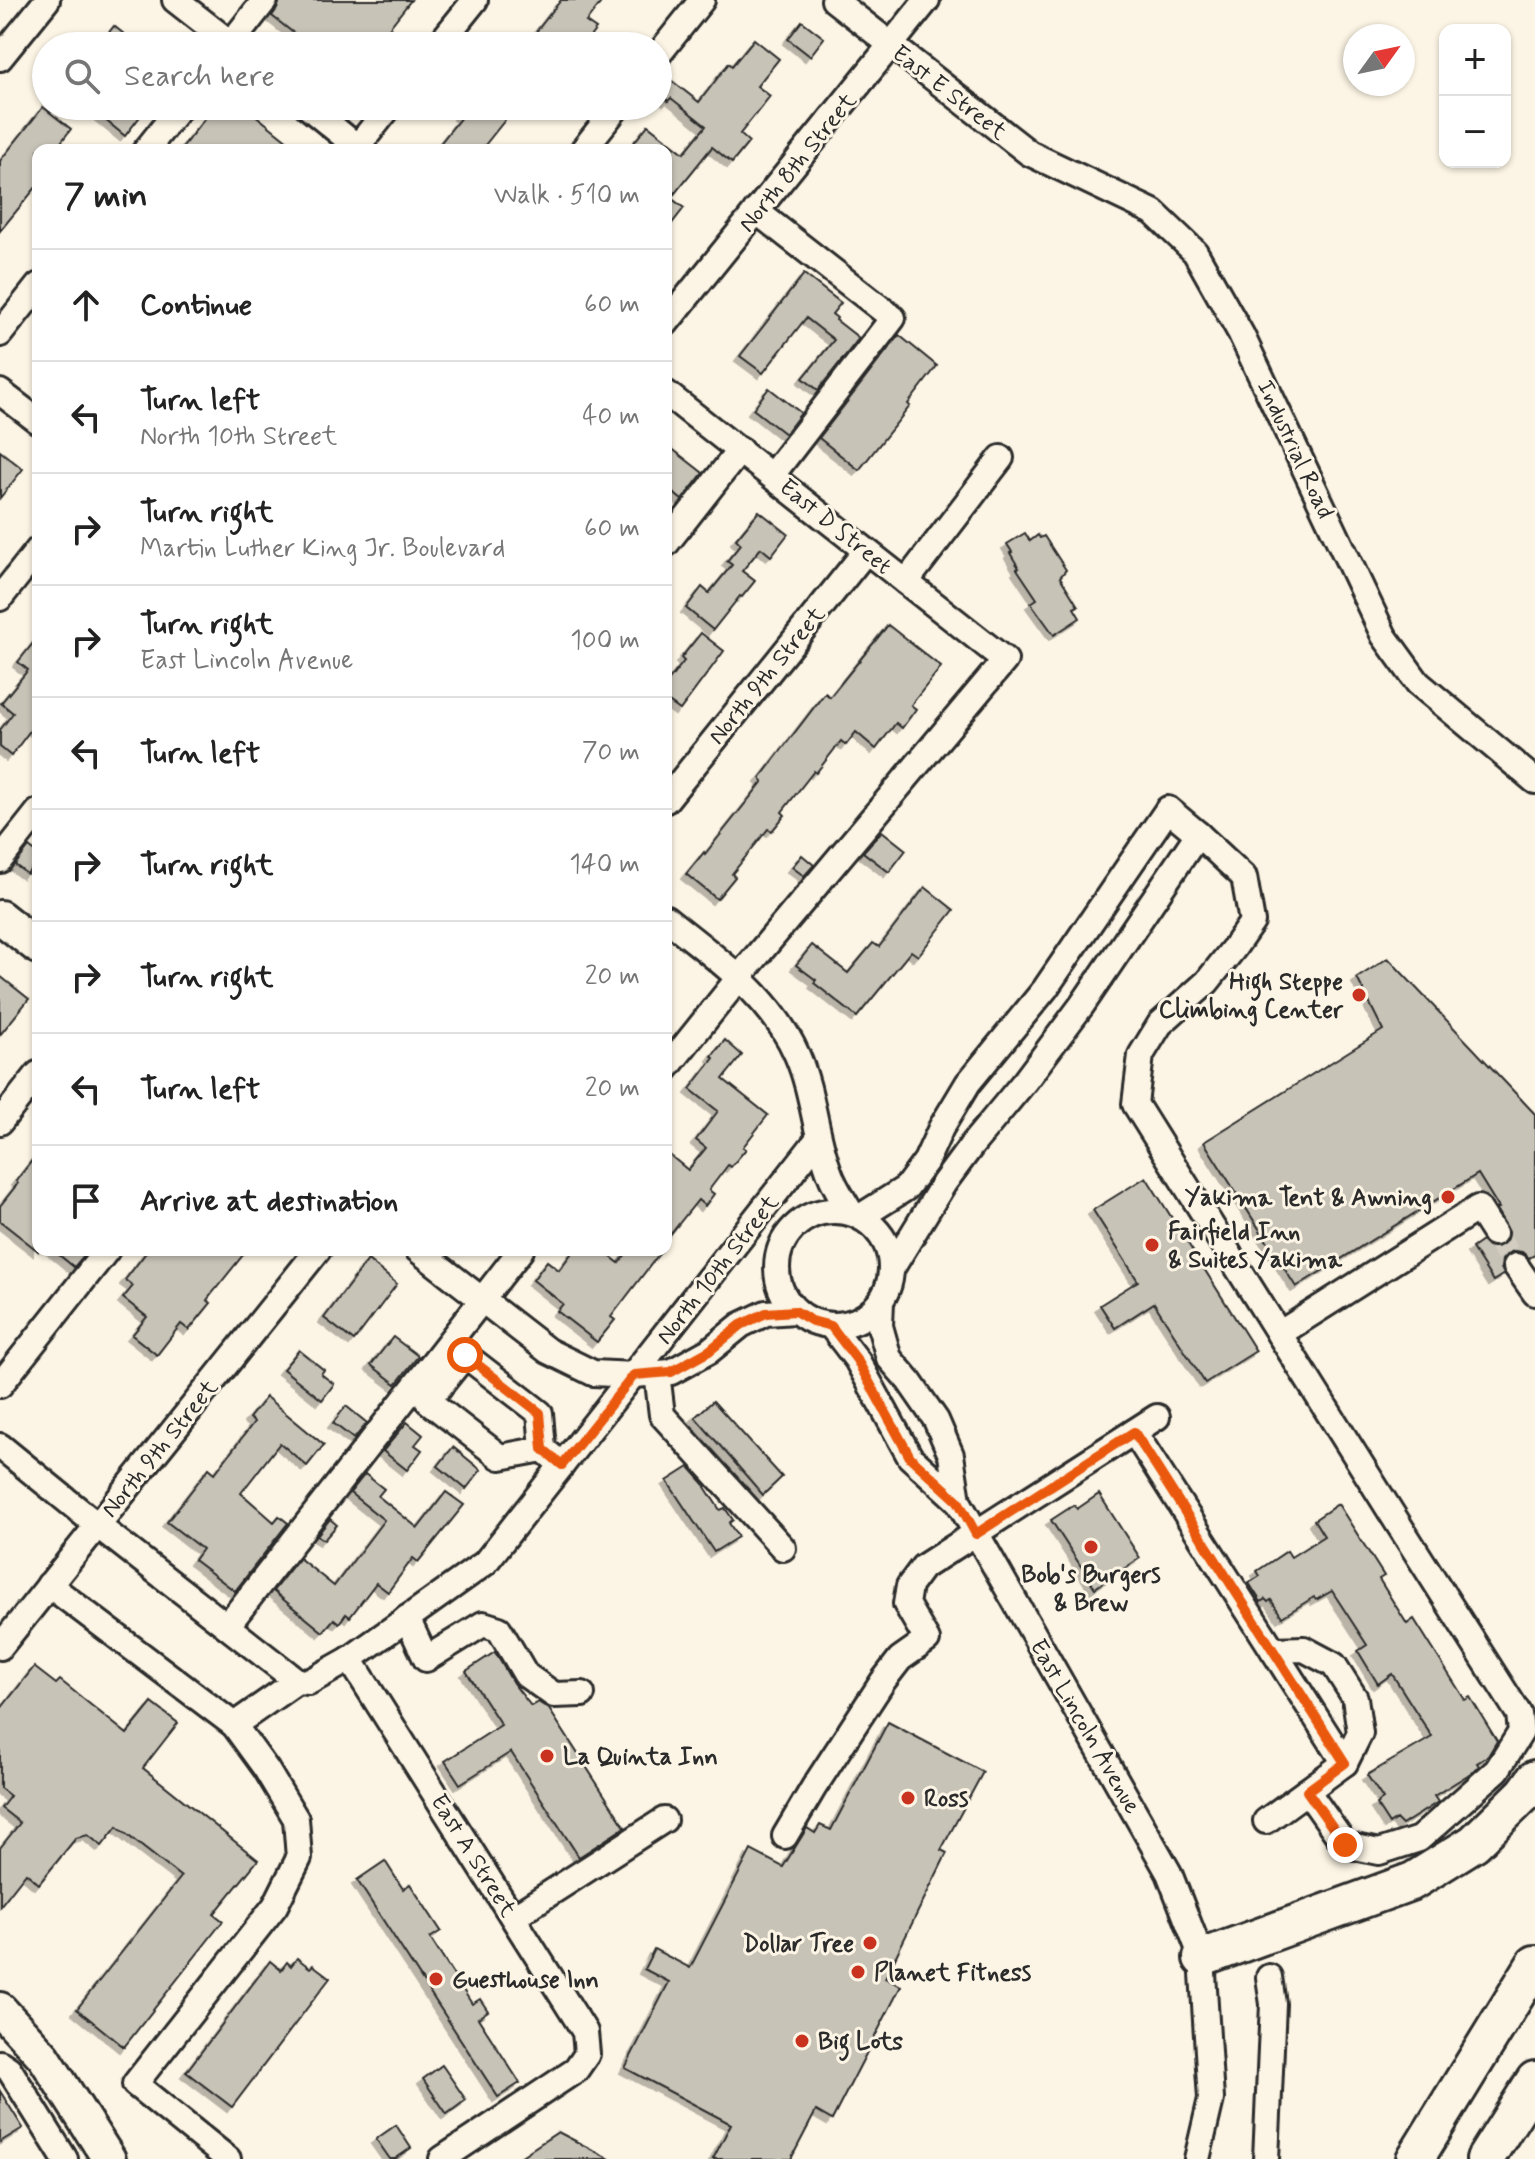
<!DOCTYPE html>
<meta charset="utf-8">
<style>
:root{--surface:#fff;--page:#f2f2f2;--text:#222;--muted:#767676;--line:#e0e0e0}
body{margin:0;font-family:Mynerve,sans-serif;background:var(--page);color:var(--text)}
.controls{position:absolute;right:24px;top:24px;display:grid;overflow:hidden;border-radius:16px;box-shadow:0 2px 6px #0004}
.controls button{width:72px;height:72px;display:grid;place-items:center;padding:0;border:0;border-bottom:2px solid var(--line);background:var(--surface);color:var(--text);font:40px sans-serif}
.compass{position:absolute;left:1343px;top:24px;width:72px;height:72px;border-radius:50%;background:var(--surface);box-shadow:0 2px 6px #0004;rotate:57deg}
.stop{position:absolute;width:24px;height:24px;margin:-18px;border:6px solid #ea580c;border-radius:50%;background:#fff}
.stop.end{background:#ea580c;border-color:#fff;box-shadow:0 2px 8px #0008}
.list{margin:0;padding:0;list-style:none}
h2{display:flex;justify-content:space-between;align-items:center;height:104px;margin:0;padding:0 32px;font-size:34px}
h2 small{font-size:26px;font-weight:400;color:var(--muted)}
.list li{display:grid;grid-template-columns:52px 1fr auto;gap:24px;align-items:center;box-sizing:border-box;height:112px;padding:0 32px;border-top:2px solid var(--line)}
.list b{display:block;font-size:30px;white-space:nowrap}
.list p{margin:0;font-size:26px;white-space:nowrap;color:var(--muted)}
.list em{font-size:26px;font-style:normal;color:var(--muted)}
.icon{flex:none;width:44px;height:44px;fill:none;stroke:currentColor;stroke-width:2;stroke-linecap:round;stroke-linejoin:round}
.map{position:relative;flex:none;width:1535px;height:2159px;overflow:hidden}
.search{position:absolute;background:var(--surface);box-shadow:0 2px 6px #0004;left:32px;top:32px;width:640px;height:88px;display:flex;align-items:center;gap:20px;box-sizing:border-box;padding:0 28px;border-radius:44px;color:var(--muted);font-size:30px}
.panel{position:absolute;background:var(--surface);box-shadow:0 2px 6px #0004;left:32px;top:144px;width:640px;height:1112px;border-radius:16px}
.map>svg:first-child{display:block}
.building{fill:#c8c3b7;stroke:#2b2b2b;stroke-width:2;filter:url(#shadow)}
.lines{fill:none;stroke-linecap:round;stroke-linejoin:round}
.minor-tunnel{stroke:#d2cdc0;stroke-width:24;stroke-dasharray:24 12;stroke-linecap:butt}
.minor-casing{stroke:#2b2b2b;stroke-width:30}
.major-casing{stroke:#2b2b2b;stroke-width:38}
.highway-casing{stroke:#2b2b2b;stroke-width:42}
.minor{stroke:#fcf5e5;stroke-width:24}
.major{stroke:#fcf5e5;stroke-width:32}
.highway{stroke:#fcf5e5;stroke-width:36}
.route{stroke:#ea580c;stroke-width:10}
.poi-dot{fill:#c8321e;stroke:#fcf5e5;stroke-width:3}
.labels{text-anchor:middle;stroke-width:6;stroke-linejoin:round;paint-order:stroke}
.street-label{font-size:24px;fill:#2b2b2b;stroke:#fcf5e5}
.poi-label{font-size:24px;font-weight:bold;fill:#2b2b2b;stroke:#fcf5e5;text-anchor:start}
</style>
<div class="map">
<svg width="1535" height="2159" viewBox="0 0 1535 2159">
<defs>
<filter id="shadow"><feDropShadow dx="-5" dy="5" stdDeviation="0" flood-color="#0004"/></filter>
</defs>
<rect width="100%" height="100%" fill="#fcf5e5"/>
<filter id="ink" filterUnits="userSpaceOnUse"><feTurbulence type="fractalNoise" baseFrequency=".0125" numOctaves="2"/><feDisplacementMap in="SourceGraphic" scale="16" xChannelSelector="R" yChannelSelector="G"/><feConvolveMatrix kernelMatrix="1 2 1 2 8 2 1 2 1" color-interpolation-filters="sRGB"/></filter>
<g filter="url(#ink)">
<g class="building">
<polygon points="280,0 411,0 375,46 310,46 272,16 277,9"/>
<polygon points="561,0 603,0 586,22 596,29 583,46 525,46"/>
<polygon points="802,21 824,38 810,56 788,39"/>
<polygon points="114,26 139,46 98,46"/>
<polygon points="754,39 779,59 757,86 770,96 740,134 749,142 732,163 712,147 671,198 684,208 666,231 666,150 628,150 648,125 684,153 706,126 671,98 668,101 658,92 658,70 699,102 729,63 732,66"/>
<polygon points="88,106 148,106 125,136"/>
<polygon points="215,106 244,106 299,150 180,150"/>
<polygon points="465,106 507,106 499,115 505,120 481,150 435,150 461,117 458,115"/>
<polygon points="43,107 71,129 55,150 38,150 38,185 0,231 0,161"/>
<polygon points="804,274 841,303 832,314 837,318 836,320 859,338 818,390 803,378 834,340 806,318 763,373 740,356"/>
<polygon points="899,335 937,366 908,404 910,406 859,470 819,438"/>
<polygon points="769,388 801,413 785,434 753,409"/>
<polygon points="666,444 703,473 682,500 666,487"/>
<polygon points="0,451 23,469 0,498"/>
<polygon points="759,511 788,534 771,556 761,548 742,571 755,581 742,597 740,596 713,630 686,608 702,587 709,593 732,565 727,561 741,544 736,539"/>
<polygon points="1025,533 1030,541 1038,535 1040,538 1044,536 1066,570 1060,577 1078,606 1074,608 1080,618 1054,635 1031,603 1037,599 1017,569 1019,568 1010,553 1012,552 1007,544"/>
<polygon points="888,625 941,667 911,705 916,709 902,728 896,723 876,749 856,732 846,745 841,741 816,773 814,771 782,812 785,815 772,831 768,829 732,874 735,877 717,899 686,874 704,852 705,854 763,781 760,778 825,693 830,697"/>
<polygon points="701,633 724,651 680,710 666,700 666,684 684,661 681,658"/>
<polygon points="38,637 38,733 32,728 11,756 0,747 0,730 13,713 1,703 28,670 18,662"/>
<polygon points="882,831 906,850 889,872 863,852"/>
<polygon points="29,847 38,854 38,861 27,874 15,865"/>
<polygon points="802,855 814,865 804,876 792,867"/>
<polygon points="925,887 954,910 918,956 911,951 857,1017 814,983 816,980 796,965 812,945 848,973 873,943 879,947"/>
<polygon points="1388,958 1535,1114 1535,1255 1529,1258 1522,1252 1515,1251 1508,1253 1502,1260 1501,1268 1504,1274 1493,1281 1472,1248 1482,1241 1488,1247 1494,1248 1501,1246 1507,1241 1509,1232 1496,1209 1499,1208 1478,1174 1296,1287 1204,1142 1383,1030 1357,978"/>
<polygon points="0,976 29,999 0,1035"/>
<polygon points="725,1040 742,1055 723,1079 768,1115 743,1147 746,1149 731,1167 728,1165 709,1190 714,1194 705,1206 698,1200 666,1240 666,1152 688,1170 706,1148 696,1140 718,1111 690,1089 714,1058 712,1056"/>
<polygon points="38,1153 38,1251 0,1221 0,1206 18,1183 16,1181"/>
<polygon points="1146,1177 1256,1351 1205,1383 1154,1303 1115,1328 1100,1305 1138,1281 1093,1210"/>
<polygon points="53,1250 85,1250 87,1252 74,1267"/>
<polygon points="148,1250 247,1250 207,1300 211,1303 189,1330 181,1324 157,1355 132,1335 147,1317 123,1298 133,1286 125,1280"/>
<polygon points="574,1250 602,1250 619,1263 629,1250 662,1250 611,1317 615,1320 597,1342 557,1311 563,1304 533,1280 547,1261 559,1270"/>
<polygon points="368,1260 397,1284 354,1341 324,1318"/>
<polygon points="393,1337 418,1356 396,1384 371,1365"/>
<polygon points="299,1350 324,1370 321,1374 334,1384 322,1400 283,1369"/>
<polygon points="266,1397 324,1445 307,1466 280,1443 241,1493 274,1522 279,1516 288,1523 235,1591 194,1560 202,1549 167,1522 209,1468 215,1473 254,1422 249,1418"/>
<polygon points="713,1401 782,1477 763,1495 695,1417"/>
<polygon points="346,1406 367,1423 354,1439 333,1423"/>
<polygon points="407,1422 423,1435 415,1445 422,1450 407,1470 383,1451"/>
<polygon points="453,1447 481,1470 466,1489 438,1466"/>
<polygon points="689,1467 706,1486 705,1487 720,1510 725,1508 733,1520 729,1523 738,1537 714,1552 667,1481"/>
<polygon points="365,1474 384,1489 378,1496 418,1528 446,1492 464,1505 418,1562 413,1558 388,1592 376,1583 350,1617 346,1614 339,1623 334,1619 323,1632 273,1591 299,1558 334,1586 384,1520 350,1493"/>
<polygon points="1099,1494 1140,1558 1095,1588 1051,1520 1074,1505 1077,1509"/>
<polygon points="1338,1504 1384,1576 1379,1579 1407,1624 1414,1619 1465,1700 1470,1697 1497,1741 1488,1756 1477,1763 1479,1766 1471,1773 1434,1796 1438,1802 1402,1825 1396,1819 1389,1824 1376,1804 1383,1799 1367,1775 1432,1737 1392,1674 1378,1684 1358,1651 1367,1645 1332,1591 1316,1600 1314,1597 1282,1617 1271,1600 1268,1602 1265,1599 1261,1602 1249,1583 1260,1576 1257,1571 1287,1551 1291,1557 1324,1536 1314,1520"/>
<polygon points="330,1519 337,1525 324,1540 317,1535"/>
<polygon points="495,1652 513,1683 531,1706 538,1702 549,1709 625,1827 579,1857 511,1752 460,1784 445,1761 501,1725 466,1671"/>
<polygon points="34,1667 56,1684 60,1680 127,1734 152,1703 178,1723 143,1768 258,1860 214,1914 223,1921 124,2047 77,2009 181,1877 117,1827 102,1846 88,1835 76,1838 39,1884 26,1873 0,1906 0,1848 20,1823 1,1808 10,1796 0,1788 0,1710"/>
<polygon points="888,1722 983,1772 941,1850 947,1853 885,1978 901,1986 832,2120 816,2111 791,2159 713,2159 731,2124 625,2068 669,1982 644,1969 654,1949 690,1968 751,1850 783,1867 807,1828 815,1833 820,1825 831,1830"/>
<polygon points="385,1861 403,1889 410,1884 441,1931 430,1938 472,2004 480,1999 488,2011 478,2018 520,2083 498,2097 357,1880"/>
<polygon points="297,1958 310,1968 313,1965 330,1978 232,2107 186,2072 270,1961 281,1970 287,1962 291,1966"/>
<polygon points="442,2065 466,2100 447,2114 423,2079"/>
<polygon points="0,2091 23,2128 0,2142"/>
<polygon points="396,2125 411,2148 395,2159 390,2159 376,2139"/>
<polygon points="558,2132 610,2159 517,2159"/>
</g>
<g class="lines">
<polyline class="minor-tunnel" points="1494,1233 1516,1266"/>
<defs>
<g id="minor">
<polyline points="175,0 234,46"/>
<polyline points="834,0 1029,153 1153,212 1195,252 1241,334 1384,636 1418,683 1535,781"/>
<polyline points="229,46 265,0"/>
<polyline points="438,46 475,0"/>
<polyline points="658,55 702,0"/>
<polyline points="0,58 47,0"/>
<polyline points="307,106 361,150"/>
<polyline points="146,150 181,106"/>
<polyline points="355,150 390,106"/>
<polyline points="583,150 618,106"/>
<polyline points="756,211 893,318 772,475"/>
<polyline points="666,323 927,0"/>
<polyline points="0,334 38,286"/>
<polyline points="0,392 38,421"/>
<polyline points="666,393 1005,660 750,964 666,1069"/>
<polyline points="666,544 740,450"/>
<polyline points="906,582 1001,458"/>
<polyline points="0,598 38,550"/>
<polyline points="666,800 866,551"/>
<polyline points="0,860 38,812"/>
<path d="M666 918C715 958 771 995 797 1055 814 1094 815 1136 830 1174 835 1188 844 1200 851 1213"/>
<polyline points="0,1122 38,1074"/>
<circle cx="834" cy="1268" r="57"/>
<polyline points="860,1217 906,1188 926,1161 941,1128 968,1083 1045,989 1168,809 1198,834 1244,877 1252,922 1234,948 1207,982 1160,1024 1141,1055 1135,1104 1399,1525 1519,1714 1521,1732 1497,1770 1419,1839 1379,1852 1345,1845 1307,1791"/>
<polyline points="418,1250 548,1351 593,1373 634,1375 671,1372 709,1351 741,1325 766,1313 795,1311"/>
<polyline points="1516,1266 1535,1293"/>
<polyline points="892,1268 944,1183 972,1145 1025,1081 1082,1005 1198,834"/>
<polyline points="881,1301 880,1326 889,1358 909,1381 936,1420 951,1455 958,1501"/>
<polyline points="831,1326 857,1360 910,1457 958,1501 1169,1873 1202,1958 1211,2099 1197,2159"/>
<polyline points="1279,1334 1478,1208 1494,1233"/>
<polyline points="657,1373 662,1415 783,1548"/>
<polyline points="0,1385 107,1250"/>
<polyline points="1134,1432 1345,1763"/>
<polyline points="0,1446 97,1525 297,1681"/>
<polyline points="543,1449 540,1413 465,1355 428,1401 500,1457 543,1449 562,1465"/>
<polyline points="49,1585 234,1725 266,1769 296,1819 299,1858 275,1906 135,2084 228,2159"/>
<polyline points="407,1618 426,1659 483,1624 499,1629 526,1675 554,1695 582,1694"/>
<polyline points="227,1626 521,1250"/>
<polyline points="0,1647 318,1250"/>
<polyline points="350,1659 585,2032 587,2054 576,2070 442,2159"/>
<polyline points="297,1681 309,1682 350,1659 485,1563 819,1138"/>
<polyline points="234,1725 297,1681"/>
<polyline points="1266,1821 1345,1763 1360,1733 1355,1698 1334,1665 1304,1649 1273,1650"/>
<polyline points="785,1836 814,1787 883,1681 900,1659 927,1640 906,1604 909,1586 923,1567 1157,1417"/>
<polyline points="513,1917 664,1820"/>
<polyline points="0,2063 9,2069 65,2159"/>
<polyline points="1266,2159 1273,2004 1269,1977"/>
</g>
<g id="major">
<polyline points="0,917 38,947"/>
<polyline points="0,2009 44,2057 109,2159"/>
</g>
<g id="highway">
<polyline points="1202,1958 1413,1881 1474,1843 1525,1793 1535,1779"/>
<polyline points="1415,2159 1535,1964"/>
<polyline points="1485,2159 1535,2080"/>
</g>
</defs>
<use href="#minor" class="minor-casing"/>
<use href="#major" class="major-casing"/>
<use href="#highway" class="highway-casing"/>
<use href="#minor" class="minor"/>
<use href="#major" class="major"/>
<use href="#highway" class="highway"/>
</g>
</g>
<g class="lines" filter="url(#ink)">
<polyline class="route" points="465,1355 540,1413 543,1449 562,1465 634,1375 671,1372 709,1351 741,1325 766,1313 795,1311 812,1321 831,1326 857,1360 910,1457 958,1501 976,1534 1134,1432 1345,1763 1307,1791 1345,1845"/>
</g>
<g class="poi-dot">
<circle cx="1359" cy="995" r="8"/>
<circle cx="1448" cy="1197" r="8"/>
<circle cx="1152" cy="1245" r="8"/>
<circle cx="1091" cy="1547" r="8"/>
<circle cx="547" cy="1756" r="8"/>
<circle cx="908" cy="1798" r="8"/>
<circle cx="870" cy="1943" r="8"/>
<circle cx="858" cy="1972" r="8"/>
<circle cx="436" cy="1979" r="8"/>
<circle cx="802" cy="2041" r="8"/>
</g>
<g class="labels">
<g class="street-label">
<text transform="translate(950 92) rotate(38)" y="8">East E Street</text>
<text transform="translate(797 162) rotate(-51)" y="8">North 8th Street</text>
<text transform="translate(1296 449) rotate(65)" y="8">Industrial Road</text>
<text transform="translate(836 526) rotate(39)" y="8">East D Street</text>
<text transform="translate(766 675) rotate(-51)" y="8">North 9th Street</text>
<text transform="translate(717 1269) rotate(-52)" y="8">North 10th Street</text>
<text transform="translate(159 1448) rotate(-51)" y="8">North 9th Street</text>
<text transform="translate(1086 1726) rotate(60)" y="8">East Lincoln Avenue</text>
<text transform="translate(474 1855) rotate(58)" y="8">East A Street</text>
</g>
<g class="poi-label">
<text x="1343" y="989" text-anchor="end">High Steppe<tspan x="1343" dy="28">Climbing Center</tspan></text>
<text x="1432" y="1205" text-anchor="end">Yakima Tent &amp; Awning</text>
<text x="1168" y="1239">Fairfield Inn<tspan x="1168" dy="28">&amp; Suites Yakima</tspan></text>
<text x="1091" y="1582" text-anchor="middle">Bob's Burgers<tspan x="1091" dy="28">&amp; Brew</tspan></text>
<text x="563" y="1764">La Quinta Inn</text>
<text x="924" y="1806">Ross</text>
<text x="854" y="1951" text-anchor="end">Dollar Tree</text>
<text x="874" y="1980">Planet Fitness</text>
<text x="452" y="1987">Guesthouse Inn</text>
<text x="818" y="2049">Big Lots</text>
</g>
</g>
</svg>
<div class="controls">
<button>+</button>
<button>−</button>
</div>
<svg class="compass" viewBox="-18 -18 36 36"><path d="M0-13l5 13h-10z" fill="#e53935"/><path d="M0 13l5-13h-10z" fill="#767676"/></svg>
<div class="stop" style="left:465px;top:1355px"></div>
<div class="stop end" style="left:1345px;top:1845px"></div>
<div class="search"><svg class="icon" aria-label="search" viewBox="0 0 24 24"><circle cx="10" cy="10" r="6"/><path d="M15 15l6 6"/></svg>Search here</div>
<section class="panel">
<h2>7 min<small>Walk · 510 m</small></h2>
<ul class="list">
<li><svg class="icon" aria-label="ahead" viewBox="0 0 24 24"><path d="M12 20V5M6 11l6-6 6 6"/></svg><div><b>Continue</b></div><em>60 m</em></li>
<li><svg class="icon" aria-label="left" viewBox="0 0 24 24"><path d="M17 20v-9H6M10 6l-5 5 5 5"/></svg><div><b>Turn left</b><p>North 10th Street</p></div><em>40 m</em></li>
<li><svg class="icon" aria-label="right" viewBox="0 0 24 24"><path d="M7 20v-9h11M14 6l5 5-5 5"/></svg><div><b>Turn right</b><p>Martin Luther King Jr. Boulevard</p></div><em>60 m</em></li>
<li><svg class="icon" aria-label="right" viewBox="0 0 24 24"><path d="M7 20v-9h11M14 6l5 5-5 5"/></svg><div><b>Turn right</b><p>East Lincoln Avenue</p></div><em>100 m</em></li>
<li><svg class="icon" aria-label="left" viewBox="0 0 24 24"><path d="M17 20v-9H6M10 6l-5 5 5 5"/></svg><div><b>Turn left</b></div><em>70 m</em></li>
<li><svg class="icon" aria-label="right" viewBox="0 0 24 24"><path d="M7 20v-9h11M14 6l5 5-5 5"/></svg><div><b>Turn right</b></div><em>140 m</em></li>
<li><svg class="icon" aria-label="right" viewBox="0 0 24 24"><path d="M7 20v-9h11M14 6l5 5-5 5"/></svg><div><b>Turn right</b></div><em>20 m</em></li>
<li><svg class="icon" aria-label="left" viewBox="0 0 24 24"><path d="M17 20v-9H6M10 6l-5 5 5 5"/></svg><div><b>Turn left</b></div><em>20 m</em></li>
<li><svg class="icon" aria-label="arrive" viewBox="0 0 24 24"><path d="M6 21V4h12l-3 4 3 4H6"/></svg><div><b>Arrive at destination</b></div></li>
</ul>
</section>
</div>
